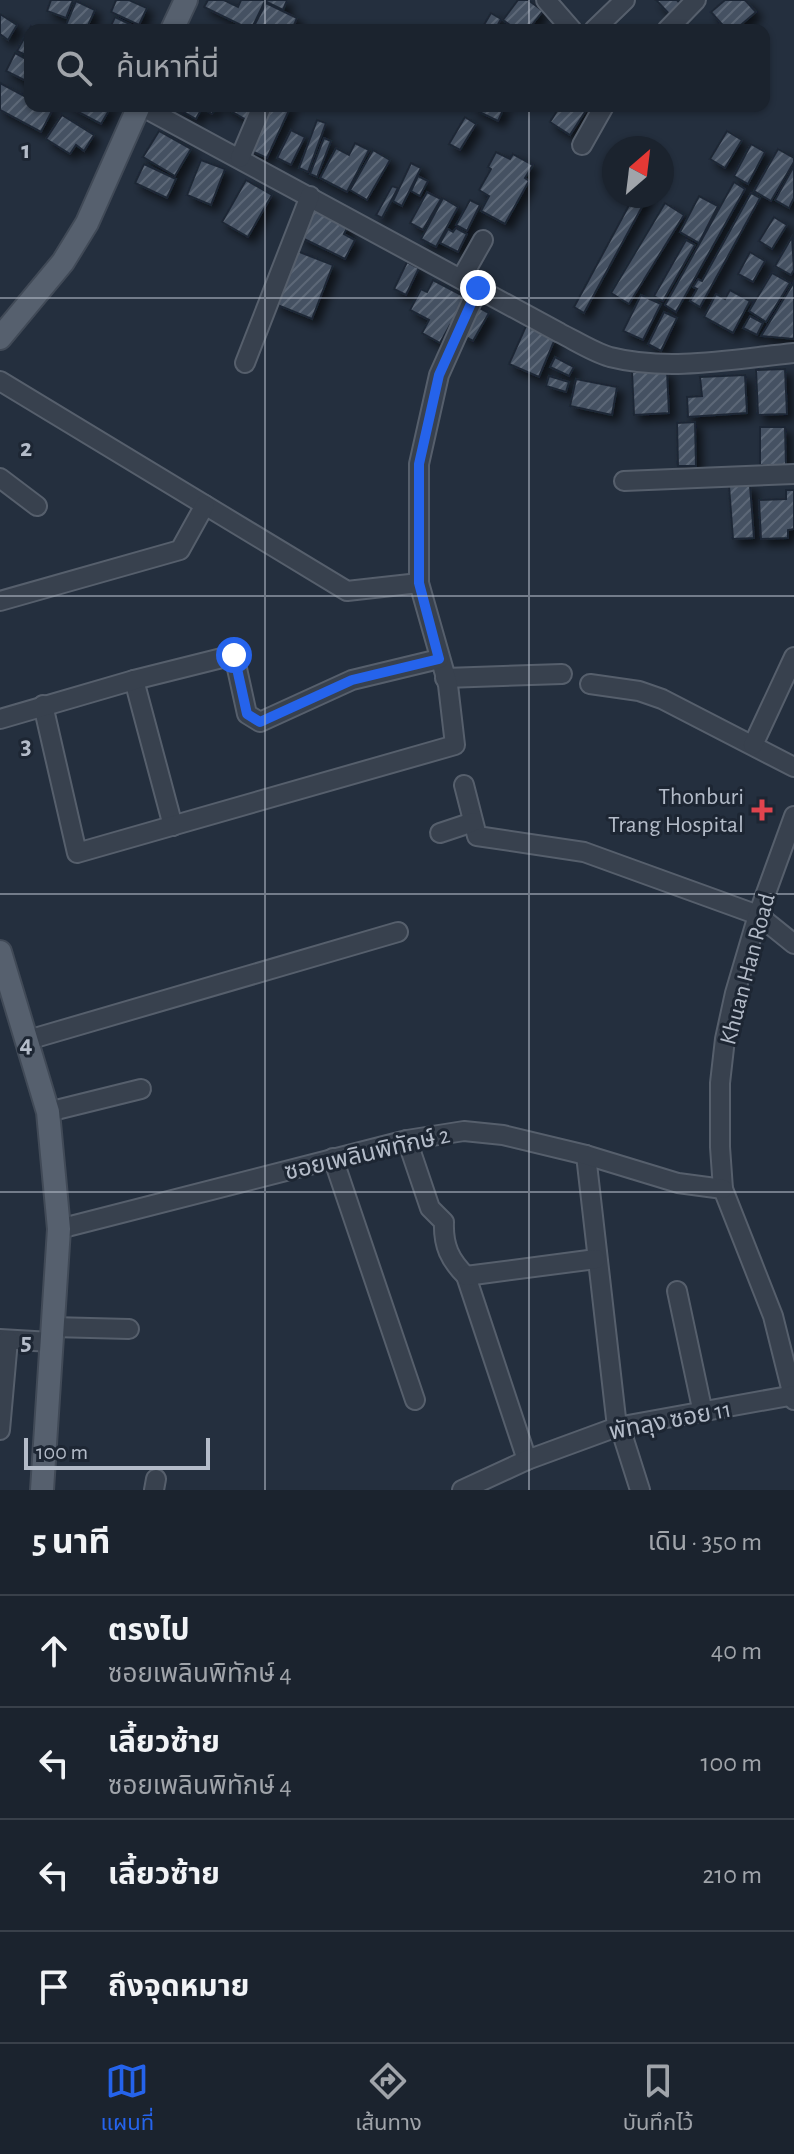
<!DOCTYPE html>
<html lang="th">
<meta charset="utf-8">
<style>
:root{--surface:#1b232e;--page:#282f3a;--text:#f1f3f6;--muted:#a0a4aa;--line:#39404a;--accent:#2563eb}
body{margin:0;font-family:"Alegreya Sans","Noto Sans Thai",sans-serif;background:var(--page);color:var(--text)}
.compass{position:absolute;left:602px;top:136px;width:72px;height:72px;border-radius:50%;background:var(--surface);box-shadow:0 2px 6px #0004;rotate:28deg}
.scale{position:absolute;left:24px;bottom:20px;width:186px;box-sizing:border-box;padding-left:8px;border:4px solid #b4bcc9;border-top:0;font-size:22px;line-height:28px;white-space:nowrap;color:#b4bcc9;-webkit-text-stroke:6px #1d2633;paint-order:stroke}
.stop{position:absolute;width:24px;height:24px;margin:-18px;border:6px solid #2563eb;border-radius:50%;background:#fff}
.stop.end{background:#2563eb;border-color:#fff;box-shadow:0 2px 8px #0008}
.list{margin:0;padding:0;list-style:none}
h2{display:flex;justify-content:space-between;align-items:center;height:104px;margin:0;padding:0 32px;font-size:34px}
h2 small{font-size:26px;font-weight:400;color:var(--muted)}
.list li{display:grid;grid-template-columns:52px 1fr auto;gap:24px;align-items:center;box-sizing:border-box;height:112px;padding:0 32px;border-top:2px solid var(--line)}
.list b{display:block;font-size:30px;white-space:nowrap}
.list p{margin:0;font-size:26px;white-space:nowrap;color:var(--muted)}
.list em{font-size:26px;font-style:normal;color:var(--muted)}
.icon{flex:none;width:44px;height:44px;fill:none;stroke:currentColor;stroke-width:2;stroke-linecap:round;stroke-linejoin:round}
.map{position:relative;flex:none;width:794px;height:1490px;overflow:hidden}
.search{position:absolute;background:var(--surface);box-shadow:0 2px 6px #0004;left:24px;right:24px;top:24px;height:88px;display:flex;align-items:center;gap:20px;box-sizing:border-box;padding:0 28px;border-radius:16px;color:var(--muted);font-size:30px}
.sheet{height:552px;background:var(--surface)}
nav{display:flex;justify-content:space-around;align-items:center;box-sizing:border-box;height:112px;border-top:2px solid var(--line);background:var(--surface);font-size:22px;color:var(--muted)}
nav a{display:grid;justify-items:center;gap:4px}
nav .on{color:var(--accent)}
.map>svg:first-child{display:block}
.building{fill:url(#building-hatch);stroke:#1f2835;stroke-width:2;filter:url(#shadow)}
.lines{fill:none;stroke-linecap:round;stroke-linejoin:round}
.minor-casing{stroke:#565f6c;stroke-width:22}
.major-casing{stroke:#414a57;stroke-width:26}
.minor{stroke:#38414e;stroke-width:18}
.major{stroke:#56606e;stroke-width:22}
.route{stroke:#2563eb;stroke-width:10}
.grid{fill:none;stroke:#b4bcc9;stroke-width:2;stroke-opacity:0.55}
.health-dot{fill:#e0444e;stroke:#1d2633;stroke-width:3}
.labels{text-anchor:middle;stroke-width:6;stroke-linejoin:round;paint-order:stroke}
.poi-label{font-size:24px;fill:#b4bcc9;stroke:#1d2633;text-anchor:end}
.street-label{font-size:24px;fill:#b4bcc9;stroke:#1d2633}
.grid-label{font-size:26px;text-anchor:middle;font-weight:bold;fill:#b4bcc9;stroke:#1d2633;stroke-width:6;stroke-linejoin:round;paint-order:stroke}
</style>
<div class="map">
<svg width="794" height="1490" viewBox="0 0 794 1490">
<defs>
<pattern id="building-hatch" width="6" height="6" patternUnits="userSpaceOnUse" patternTransform="scale(2)"><rect width="6" height="6" fill="#455162"/><path d="M-1 1l2-2M0 6l6-6M5 7l2-2" fill="none" stroke="#5d6877"/></pattern>
<filter id="shadow"><feDropShadow dx="6" dy="6" stdDeviation="4" flood-color="#0009"/></filter>
</defs>
<rect width="100%" height="100%" fill="#242f3e"/>
<g class="building">
<polygon points="51,0 73,0 66,18 47,11"/>
<polygon points="116,0 129,0 147,8 139,25 111,12"/>
<polygon points="208,0 224,0 238,7 241,0 287,0 283,10 265,1 251,30 204,7"/>
<polygon points="518,0 528,0 543,11 528,30 517,30 503,20"/>
<polygon points="656,0 677,0 683,7 672,17"/>
<polygon points="725,0 745,0 756,12 735,30 727,30 711,12"/>
<polygon points="76,1 95,10 86,30 66,25"/>
<polygon points="266,3 297,18 292,30 259,30 254,26"/>
<polygon points="491,13 501,19 495,30 481,30"/>
<polygon points="0,14 17,25 8,40 0,34"/>
<polygon points="115,17 142,30 109,30"/>
<polygon points="31,26 38,30 30,30 30,57 17,51"/>
<polygon points="15,53 30,61 30,83 6,71"/>
<polygon points="0,83 30,99 30,106 43,106 52,111 41,132 0,110"/>
<polygon points="67,106 109,106 111,107 101,124"/>
<polygon points="173,106 217,106 212,114 202,108 196,119"/>
<polygon points="222,106 249,106 257,111 250,122"/>
<polygon points="267,106 291,106 267,158 247,149"/>
<polygon points="474,106 501,106 504,108 498,121 473,109"/>
<polygon points="560,106 589,106 570,135 550,122"/>
<polygon points="62,115 94,135 84,151 76,145 70,154 46,139"/>
<polygon points="465,117 476,124 460,150 449,144"/>
<polygon points="317,120 326,123 308,172 299,168"/>
<polygon points="291,130 305,137 291,165 277,158"/>
<polygon points="159,131 191,149 175,176 143,157"/>
<polygon points="727,131 742,140 725,168 710,159"/>
<polygon points="324,138 331,141 317,177 310,174"/>
<polygon points="355,143 369,150 347,192 320,178 336,148 349,155"/>
<polygon points="751,144 765,152 748,184 734,176"/>
<polygon points="778,149 794,158 794,162 771,201 754,191"/>
<polygon points="373,150 390,160 367,200 350,190"/>
<polygon points="496,152 510,159 513,154 533,165 525,178 529,181 505,224 481,211 489,196 479,190 491,169 488,167"/>
<polygon points="201,160 225,169 211,205 187,195"/>
<polygon points="411,163 421,168 402,206 393,201"/>
<polygon points="144,164 176,179 167,198 135,183"/>
<polygon points="794,166 794,198 789,208 775,200"/>
<polygon points="418,176 428,181 420,196 411,191"/>
<polygon points="246,180 272,195 248,237 222,222"/>
<polygon points="734,182 745,189 676,312 665,305"/>
<polygon points="392,186 398,188 382,218 376,215"/>
<polygon points="427,192 441,199 423,230 410,223"/>
<polygon points="751,193 760,198 700,307 690,301 697,289 693,287 698,279 702,281"/>
<polygon points="634,196 648,196 584,313 574,307"/>
<polygon points="699,196 718,206 699,243 680,232"/>
<polygon points="443,198 458,207 436,247 421,239"/>
<polygon points="470,200 480,205 467,231 456,225"/>
<polygon points="665,203 684,215 629,304 611,293"/>
<polygon points="313,210 348,226 344,234 355,240 345,259 300,237"/>
<polygon points="774,217 787,225 772,249 759,241"/>
<polygon points="456,228 467,234 458,252 440,243 448,229 453,232"/>
<polygon points="792,237 794,270 791,275 775,266"/>
<polygon points="686,240 695,245 663,301 654,296"/>
<polygon points="297,251 333,265 312,319 275,304"/>
<polygon points="750,252 765,261 753,282 738,274"/>
<polygon points="407,262 419,268 406,295 394,289"/>
<polygon points="772,273 790,283 766,322 749,311"/>
<polygon points="433,280 471,300 456,328 450,325 440,343 422,333 429,320 410,310 421,289 427,292"/>
<polygon points="794,282 794,339 761,336"/>
<polygon points="730,290 750,301 733,333 704,317 716,294 725,299"/>
<polygon points="641,295 661,304 643,340 623,331"/>
<polygon points="478,307 489,313 473,341 462,335"/>
<polygon points="664,312 677,318 661,351 648,344"/>
<polygon points="750,316 763,323 757,335 743,328"/>
<polygon points="526,326 555,339 539,377 509,364"/>
<polygon points="555,357 574,367 569,376 550,367"/>
<polygon points="785,369 787,414 758,415 756,370"/>
<polygon points="667,371 669,413 634,415 632,372"/>
<polygon points="745,375 747,413 688,417 687,397 702,396 700,377"/>
<polygon points="549,376 569,382 566,392 546,386"/>
<polygon points="576,379 617,387 612,415 570,406"/>
<polygon points="695,422 696,466 678,466 677,423"/>
<polygon points="760,427 785,427 786,465 760,465"/>
<polygon points="750,485 754,538 733,539 729,486"/>
<polygon points="786,490 794,490 794,529 788,530 788,538 761,539 759,500 786,499"/>
</g>
<g class="lines">
<defs>
<g id="minor">
<polyline points="546,0 572,30"/>
<polyline points="594,30 625,0"/>
<polyline points="667,30 696,0"/>
<path d="M141 106 560 333C576 341 593 352 610 357 669 372 734 359 794 353"/>
<polyline points="582,145 604,106"/>
<polyline points="240,158 262,106"/>
<polyline points="461,279 483,240"/>
<polyline points="245,363 310,196"/>
<polyline points="0,381 347,591 419,583"/>
<polyline points="0,478 37,506"/>
<polyline points="624,481 794,474"/>
<polyline points="0,601 180,550 205,505"/>
<polyline points="445,678 562,674"/>
<polyline points="134,680 173,826"/>
<polyline points="590,684 639,691 662,699 794,767"/>
<polyline points="43,705 77,853 455,745 448,685 419,583 419,464 439,375 478,288"/>
<polyline points="0,719 134,680 234,655 247,714 260,722 352,680 439,659"/>
<polyline points="753,745 794,657"/>
<polyline points="464,785 477,836 584,852 758,915 794,944"/>
<polyline points="794,816 758,915 735,993 725,1039 720,1083 720,1147 723,1189 773,1316 794,1400"/>
<polyline points="440,833 473,822"/>
<polyline points="28,1040 398,932"/>
<polyline points="48,1112 141,1089"/>
<path d="M407 1140 430 1208 444 1222C443 1246 450 1260 466 1276L527 1460"/>
<polyline points="586,1155 617,1427"/>
<polyline points="333,1158 415,1400"/>
<polyline points="59,1229 407,1140 464,1131 503,1135 586,1155 678,1183 723,1189"/>
<polyline points="466,1276 596,1259"/>
<polyline points="677,1291 703,1413"/>
<polyline points="52,1327 129,1329"/>
<polyline points="0,1339 51,1342"/>
<polyline points="620,1427 640,1490"/>
<polyline points="0,1430 8,1340"/>
<polyline points="154,1490 156,1479"/>
<polyline points="462,1490 527,1460 617,1427 794,1395"/>
</g>
<g id="major">
<polyline points="172,30 186,0"/>
<polyline points="0,338 63,262 87,223 139,106"/>
<polyline points="0,952 48,1112 59,1229 42,1490"/>
</g>
</defs>
<use href="#minor" class="minor-casing"/>
<use href="#major" class="major-casing"/>
<use href="#minor" class="minor"/>
<use href="#major" class="major"/>
</g>
<g class="lines">
<polyline class="route" points="234,655 247,714 260,722 352,680 439,659 419,583 419,464 439,375 478,288"/>
</g>
<path class="grid" d="M265 0V30M529 0V30M265 106V1490M529 106V1490M0 298H794M0 596H794M0 894H794M0 1192H794"/>
<path class="health-dot" d="M758 798h8v8h8v8h-8v8h-8v-8h-8v-8h8z"/>
<g class="labels">
<g class="poi-label">
<text x="744" y="804">Thonburi<tspan x="744" dy="28">Trang Hospital</tspan></text>
</g>
<g class="street-label">
<text transform="translate(747 969) rotate(-75)" y="8">Khuan Han Road</text>
<text transform="translate(367 1153) rotate(-13)" y="8">ซอยเพลินพิทักษ์ 2</text>
<text transform="translate(670 1420) rotate(-11)" y="8">พัทลุง ซอย 11</text>
</g>
</g>
<g class="grid-label">
<text x="26" y="158">1</text>
<text x="26" y="456">2</text>
<text x="26" y="754">3</text>
<text x="26" y="1052">4</text>
<text x="26" y="1350">5</text>
</g>
</svg>
<svg class="compass" viewBox="-18 -18 36 36"><path d="M0-13l5 13h-10z" fill="#e53935"/><path d="M0 13l5-13h-10z" fill="#a0a4aa"/></svg>
<div class="scale">100 m</div>
<div class="stop" style="left:234px;top:655px"></div>
<div class="stop end" style="left:478px;top:288px"></div>
<div class="search"><svg class="icon" aria-label="search" viewBox="0 0 24 24"><circle cx="10" cy="10" r="6"/><path d="M15 15l6 6"/></svg>ค้นหาที่นี่</div>
</div>
<section class="sheet">
<h2>5 นาที<small>เดิน · 350 m</small></h2>
<ul class="list">
<li><svg class="icon" aria-label="ahead" viewBox="0 0 24 24"><path d="M12 20V5M6 11l6-6 6 6"/></svg><div><b>ตรงไป</b><p>ซอยเพลินพิทักษ์ 4</p></div><em>40 m</em></li>
<li><svg class="icon" aria-label="left" viewBox="0 0 24 24"><path d="M17 20v-9H6M10 6l-5 5 5 5"/></svg><div><b>เลี้ยวซ้าย</b><p>ซอยเพลินพิทักษ์ 4</p></div><em>100 m</em></li>
<li><svg class="icon" aria-label="left" viewBox="0 0 24 24"><path d="M17 20v-9H6M10 6l-5 5 5 5"/></svg><div><b>เลี้ยวซ้าย</b></div><em>210 m</em></li>
<li><svg class="icon" aria-label="arrive" viewBox="0 0 24 24"><path d="M6 21V4h12l-3 4 3 4H6"/></svg><div><b>ถึงจุดหมาย</b></div></li>
</ul>
</section>
<nav>
<a class="on"><svg class="icon" aria-label="map" viewBox="0 0 24 24"><path d="M3 6l6-2 6 2 6-2v14l-6 2-6-2-6 2zM9 4v14M15 6v14"/></svg>แผนที่</a>
<a><svg class="icon" aria-label="directions" viewBox="0 0 24 24"><path d="M12 3l9 9-9 9-9-9zM9 14v-3h6M13 9l2 2-2 2"/></svg>เส้นทาง</a>
<a><svg class="icon" aria-label="saved" viewBox="0 0 24 24"><path d="M7 4h10v16l-5-4-5 4z"/></svg>บันทึกไว้</a>
</nav>
